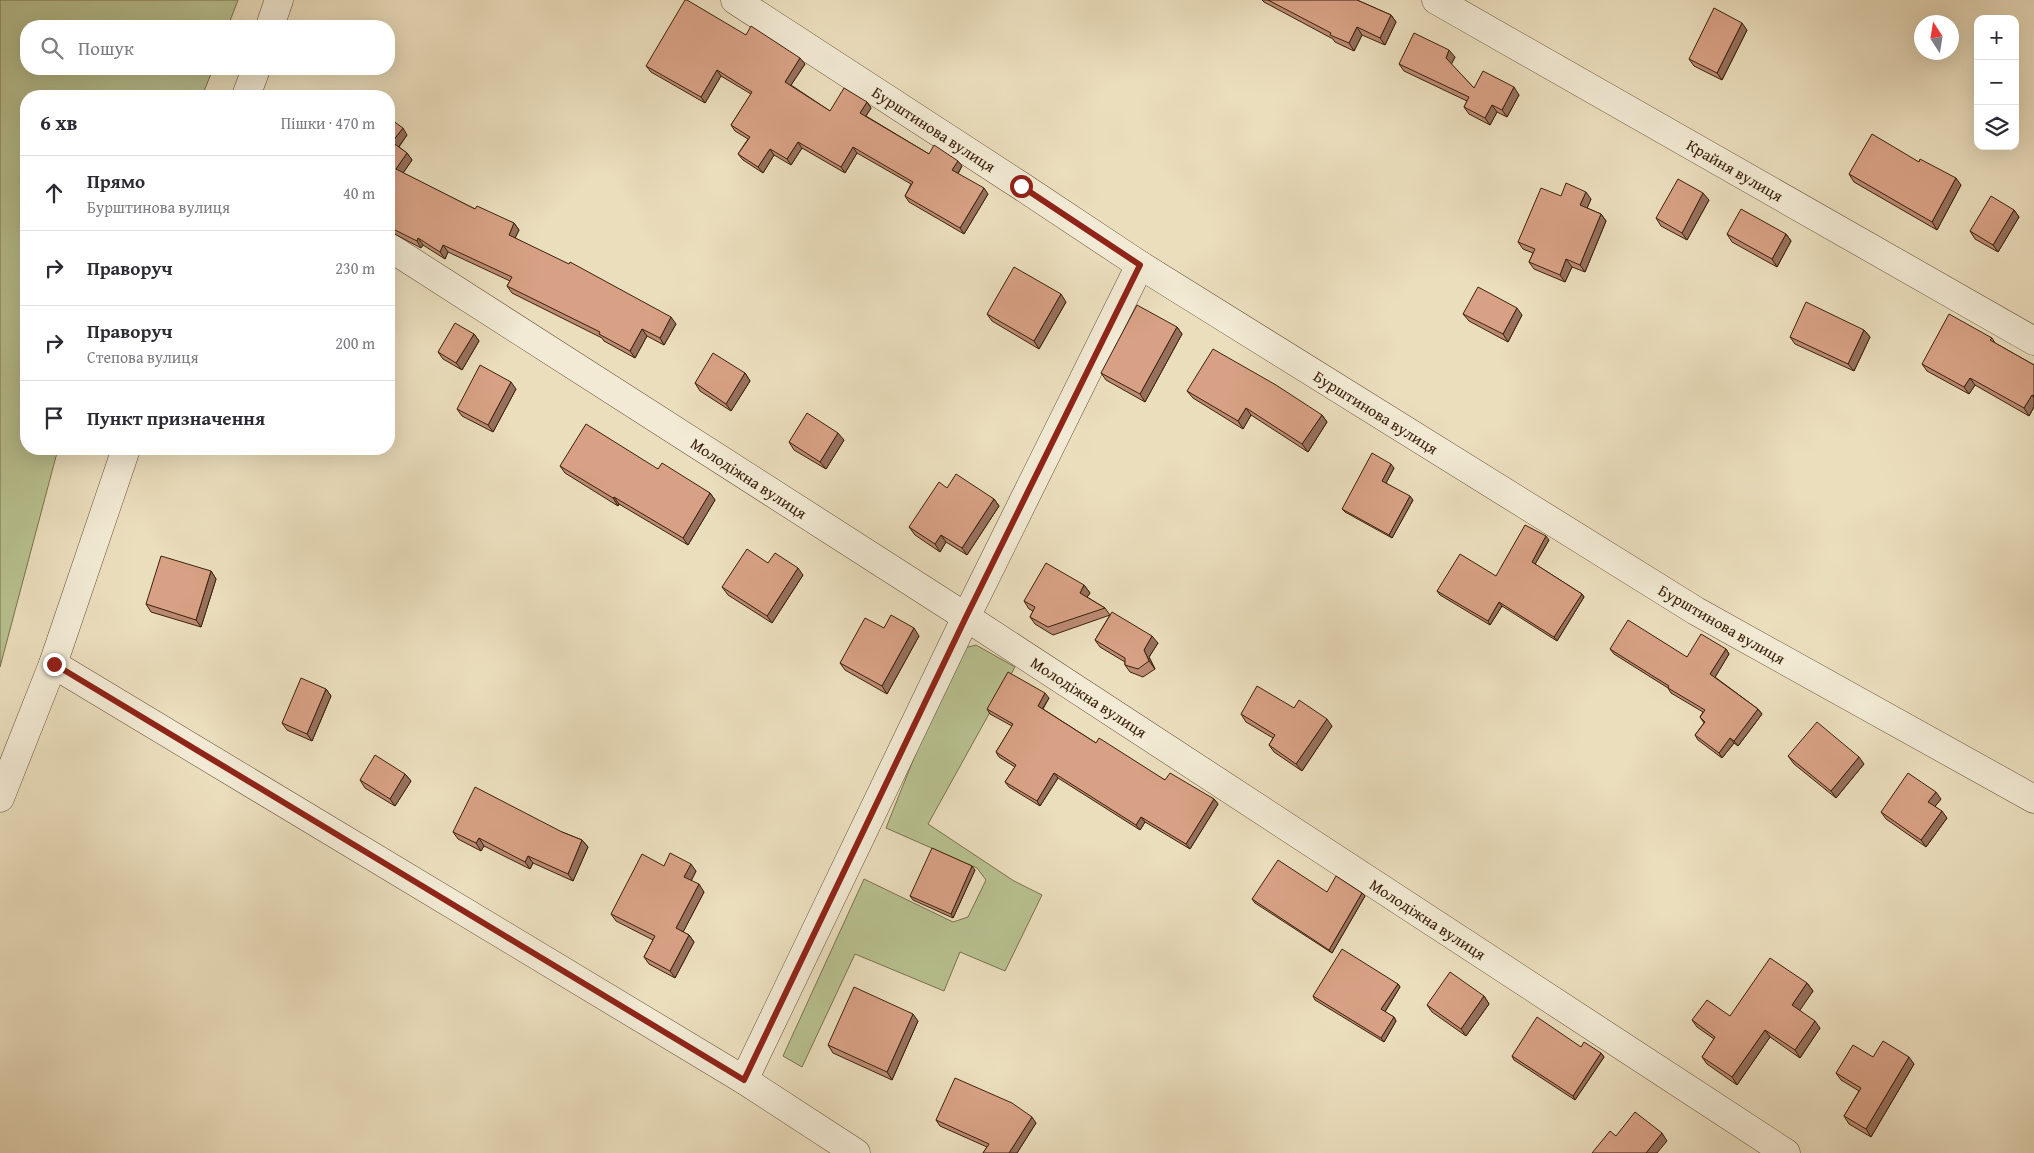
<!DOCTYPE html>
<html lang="uk">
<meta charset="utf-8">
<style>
:root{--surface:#fff;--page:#f7f7f7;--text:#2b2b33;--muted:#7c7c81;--line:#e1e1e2}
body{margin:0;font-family:"Gentium Book Plus",serif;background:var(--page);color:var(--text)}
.controls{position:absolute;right:15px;top:15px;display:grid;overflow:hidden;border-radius:10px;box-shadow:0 5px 20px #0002}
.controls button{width:45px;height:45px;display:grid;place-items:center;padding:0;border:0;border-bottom:1px solid var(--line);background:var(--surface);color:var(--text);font:25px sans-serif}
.compass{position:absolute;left:1914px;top:15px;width:45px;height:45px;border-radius:50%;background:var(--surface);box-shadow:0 5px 20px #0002;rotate:348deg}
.stop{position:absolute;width:15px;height:15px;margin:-11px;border:4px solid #8f2418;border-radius:50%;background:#fff}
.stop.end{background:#8f2418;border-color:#fff;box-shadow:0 1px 5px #0008}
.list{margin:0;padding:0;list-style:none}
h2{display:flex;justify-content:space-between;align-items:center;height:65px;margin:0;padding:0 20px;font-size:21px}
h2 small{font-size:16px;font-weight:400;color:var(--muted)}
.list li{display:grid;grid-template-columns:32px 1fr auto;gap:15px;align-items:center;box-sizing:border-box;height:75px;padding:0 20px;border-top:1px solid var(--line)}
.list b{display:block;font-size:19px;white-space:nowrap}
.list p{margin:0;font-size:16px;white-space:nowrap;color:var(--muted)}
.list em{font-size:16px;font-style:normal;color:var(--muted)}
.icon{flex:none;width:28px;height:28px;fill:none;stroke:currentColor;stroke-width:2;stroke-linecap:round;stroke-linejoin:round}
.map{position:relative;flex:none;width:2034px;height:1153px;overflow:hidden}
.search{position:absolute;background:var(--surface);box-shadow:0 5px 20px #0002;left:20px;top:20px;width:375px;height:55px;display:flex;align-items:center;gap:12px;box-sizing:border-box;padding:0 18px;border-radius:20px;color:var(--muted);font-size:19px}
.panel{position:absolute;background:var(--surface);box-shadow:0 5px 20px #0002;left:20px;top:90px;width:375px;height:365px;border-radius:20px}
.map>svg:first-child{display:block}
.green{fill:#b8c190;stroke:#7a714d}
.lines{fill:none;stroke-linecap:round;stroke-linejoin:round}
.minor-casing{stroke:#685037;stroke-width:29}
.minor{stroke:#f2ead4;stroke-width:28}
.wall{fill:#ba8a72;stroke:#3c210a}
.shaded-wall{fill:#97715d;stroke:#3c210a}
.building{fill:#d8a185;stroke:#3c210a}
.route{stroke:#8f2418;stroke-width:6}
.labels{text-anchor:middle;stroke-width:5;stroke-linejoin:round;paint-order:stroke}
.street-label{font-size:16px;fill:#3c210a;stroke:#f2ead4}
</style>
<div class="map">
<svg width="2034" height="1153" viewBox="0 0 2034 1153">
<rect width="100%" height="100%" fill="#ebdebd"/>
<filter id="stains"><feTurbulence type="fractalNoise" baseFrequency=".004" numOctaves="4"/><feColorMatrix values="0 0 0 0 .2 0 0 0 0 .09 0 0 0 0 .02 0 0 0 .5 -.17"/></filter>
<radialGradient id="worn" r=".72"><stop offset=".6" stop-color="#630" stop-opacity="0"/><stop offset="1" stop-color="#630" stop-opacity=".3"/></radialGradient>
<g class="green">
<polygon points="0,0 238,0 228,26 26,26 26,69 213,69 202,96 26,96 26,449 58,449 0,667"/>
<polygon points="976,645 1015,667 928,824 1014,881 1042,895 1005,971 960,952 944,991 855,954 802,1067 783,1056 864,879 953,922 968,917 986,880 977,868 886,828 926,728 964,648"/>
</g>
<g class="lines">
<defs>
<g id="minor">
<polyline points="735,0 1021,186 1140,265 1696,611 2034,799"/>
<polyline points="1436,0 2034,341"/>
<polyline points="270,26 279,0"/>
<polyline points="246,96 256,69"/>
<polyline points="389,247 966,617 1786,1153"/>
<polyline points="53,664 744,1080 856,1153"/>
<polyline points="0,798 53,664 126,449"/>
<polyline points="744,1080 966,617 1140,265"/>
</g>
</defs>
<use href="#minor" class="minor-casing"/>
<use href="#minor" class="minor"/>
</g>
<g class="wall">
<polygon points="1262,0 1357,0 1391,15 1396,22 1385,45 1362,35 1354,51 1335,42 1333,39 1264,2"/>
<polygon points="1747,30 1722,80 1694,66 1689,59"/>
<polygon points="746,35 805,64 791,85 830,111 867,102 871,108 866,116 929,154 962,166 958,174 988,194 964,234 909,202 905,196 911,184 857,153 845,173 802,148 791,165 774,155 763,173 743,160 738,154 748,139 735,131 731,125 751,94 721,76 705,103 651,72 646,66"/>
<polygon points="1455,57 1451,64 1474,88 1519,95 1507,117 1497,112 1490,125 1469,114 1464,107 1467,101 1404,71 1399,64"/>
<polygon points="389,118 407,135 399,147 407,153 412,160 403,173 475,209 514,223 519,230 515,238 676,324 664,345 647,336 635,358 604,341 602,338 512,293 507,286 510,281 448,252 445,259 423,245 421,248 389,231"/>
<polygon points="1919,162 1961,185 1937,230 1854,182 1849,174"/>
<polygon points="1561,196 1591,199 1587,208 1601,214 1606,221 1585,272 1572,267 1565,282 1534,269 1529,262 1533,253 1523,249 1518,242"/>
<polygon points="1709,200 1687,240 1661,226 1656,218"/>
<polygon points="2014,210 2019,217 1998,252 1975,239 1970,231"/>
<polygon points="1727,234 1786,234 1791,241 1777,267 1732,242"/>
<polygon points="1066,302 1039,349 992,321 987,314"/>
<polygon points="1463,314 1522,315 1508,342 1469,321"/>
<polygon points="1177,327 1182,334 1145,402 1106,380 1101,373"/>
<polygon points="1864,330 1870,337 1854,371 1795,344 1790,337"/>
<polygon points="474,334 479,341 462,370 443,359 438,352"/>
<polygon points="1992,338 1995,343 2034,365 2034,407 2029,416 1975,385 1969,394 1927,371 1922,364"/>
<polygon points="745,373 750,381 731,411 700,391 695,383"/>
<polygon points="516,389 493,432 462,416 457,409"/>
<polygon points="1187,391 1322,415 1327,422 1308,452 1251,415 1243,429 1193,398"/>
<polygon points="844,440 826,469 794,450 789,442"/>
<polygon points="560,466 658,469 710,493 715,500 688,545 619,504 618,506 565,473"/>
<polygon points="1394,468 1386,483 1413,500 1392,538 1345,512 1342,509"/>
<polygon points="947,488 994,499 999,506 967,555 946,542 940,552 915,535 909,527"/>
<polygon points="1549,540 1535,564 1582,594 1584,597 1557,641 1502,606 1490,625 1440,595 1437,591 1496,576"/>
<polygon points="768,563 803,575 772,623 728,595 722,587"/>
<polygon points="211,571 216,579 201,627 151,612 146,604"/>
<polygon points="1084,585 1090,593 1087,597 1105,608 1110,615 1158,643 1149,657 1155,669 1143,677 1130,672 1125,665 1125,662 1100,647 1095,640 1110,615 1053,635 1035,624 1030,617 1033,611 1029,609 1024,601"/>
<polygon points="884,628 919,636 887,694 845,670 840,663"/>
<polygon points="1610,649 1687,657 1726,649 1729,654 1715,677 1758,709 1762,714 1738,746 1734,743 1722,758 1698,740 1695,735 1704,723 1700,717 1703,712 1671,693 1668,688 1614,654"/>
<polygon points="326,689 331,696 312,741 287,730 282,723"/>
<polygon points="1049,698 1043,709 1096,743 1165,780 1214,799 1218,804 1190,849 1145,822 1140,830 1058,778 1040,806 1009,787 1005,782 1015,767 999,757 996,752 1012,726 990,714 987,709"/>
<polygon points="1294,708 1332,726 1302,771 1274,752 1269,745 1273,738 1246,722 1241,714"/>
<polygon points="1788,756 1864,764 1836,798 1794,764"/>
<polygon points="405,774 411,781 395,806 365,788 360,780"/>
<polygon points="1941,799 1935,806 1947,818 1926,847 1886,819 1881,812"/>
<polygon points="453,832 562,832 582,840 588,847 573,881 533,863 530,869 484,846 481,851 458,839"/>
<polygon points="664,866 696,871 691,881 704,892 683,932 689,935 694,942 675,978 649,964 644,957 653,940 616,921 611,914"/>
<polygon points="975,870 953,918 913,900 910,896"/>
<polygon points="1327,892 1362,893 1365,896 1332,953 1255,903 1252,899"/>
<polygon points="1807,983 1813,991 1799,1010 1820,1028 1800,1058 1770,1037 1737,1085 1707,1064 1702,1057 1714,1039 1697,1027 1692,1020 1730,1016"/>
<polygon points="1398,984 1400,987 1385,1012 1394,1017 1396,1021 1384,1042 1315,1000 1313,996"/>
<polygon points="1484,996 1489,1004 1466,1036 1432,1012 1427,1005"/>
<polygon points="918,1021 892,1080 833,1053 828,1045"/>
<polygon points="1581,1047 1601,1053 1604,1057 1575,1100 1514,1060 1512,1056"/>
<polygon points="1914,1064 1871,1137 1849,1124 1844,1116 1859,1091 1841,1080 1836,1073"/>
<polygon points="936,1120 1036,1123 1017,1153 983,1153 987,1147 940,1126"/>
</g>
<g class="shaded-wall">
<polygon points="1391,15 1396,22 1385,45 1380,38"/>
<polygon points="1742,23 1747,30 1722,80 1717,73"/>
<polygon points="1357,27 1362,35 1354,51 1349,43"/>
<polygon points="1449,50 1455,57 1451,65 1446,58"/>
<polygon points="800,58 805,64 789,88 785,82"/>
<polygon points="717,70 721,76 705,103 701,97"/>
<polygon points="1514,87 1519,95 1507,117 1502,110"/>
<polygon points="867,102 871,108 864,119 860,113"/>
<polygon points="1492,105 1497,112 1490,125 1485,118"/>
<polygon points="403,128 407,135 397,149 392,142"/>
<polygon points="798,142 802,148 791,165 787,159"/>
<polygon points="853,147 857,153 845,173 841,167"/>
<polygon points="770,149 774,155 763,173 758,167"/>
<polygon points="407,153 412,160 401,176 396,169"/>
<polygon points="958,161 962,166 956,176 952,170"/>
<polygon points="1956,178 1961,185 1937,230 1932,222"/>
<polygon points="984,188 988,194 964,234 960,228"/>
<polygon points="1586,192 1591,199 1585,213 1580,205"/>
<polygon points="1703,193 1709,200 1687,240 1682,233"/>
<polygon points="2014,210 2019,217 1998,252 1993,245"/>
<polygon points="1601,214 1606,221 1585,272 1580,265"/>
<polygon points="514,223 519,230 513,242 509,235"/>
<polygon points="1786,234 1791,241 1777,267 1772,259"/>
<polygon points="418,238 423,245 421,248 417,241"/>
<polygon points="443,245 448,252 445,259 440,252"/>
<polygon points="1566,259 1572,267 1565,282 1560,275"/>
<polygon points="1061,294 1066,302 1039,349 1034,341"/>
<polygon points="1517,308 1522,315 1508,342 1503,334"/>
<polygon points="671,317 676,324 664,345 660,338"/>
<polygon points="1177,327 1182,334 1145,402 1140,394"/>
<polygon points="642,329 647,336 635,358 630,351"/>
<polygon points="1864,330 1870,337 1854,371 1848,364"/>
<polygon points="474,334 479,341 462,370 456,363"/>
<polygon points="745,373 750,381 731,411 726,404"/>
<polygon points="1970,378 1975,385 1969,394 1964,387"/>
<polygon points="511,382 516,389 493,432 488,425"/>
<polygon points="2032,395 2034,398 2034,407 2029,416 2024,408"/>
<polygon points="1246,408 1251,415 1243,429 1238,421"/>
<polygon points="1322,415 1327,422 1308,452 1302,444"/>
<polygon points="838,433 844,440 826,469 820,462"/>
<polygon points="1391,464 1394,468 1385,485 1382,481"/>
<polygon points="710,493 715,500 688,545 683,538"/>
<polygon points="1410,496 1413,500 1392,538 1389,535"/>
<polygon points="614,497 619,504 618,506 613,498"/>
<polygon points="994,499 999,506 967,555 962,548"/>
<polygon points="941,535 946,542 940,552 935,544"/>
<polygon points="1546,536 1549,540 1534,566 1532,562"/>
<polygon points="798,568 803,575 772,623 767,616"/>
<polygon points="211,571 216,579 201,627 196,620"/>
<polygon points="1084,585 1090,593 1085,600 1080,593"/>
<polygon points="1582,594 1584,597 1557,641 1554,637"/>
<polygon points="1499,602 1502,606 1490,625 1488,621"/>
<polygon points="914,628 919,636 887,694 882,686"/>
<polygon points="1152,636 1158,643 1149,657 1155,669 1149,661 1144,650"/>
<polygon points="1726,649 1729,654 1714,679 1710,674"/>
<polygon points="326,689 331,696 312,741 307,734"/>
<polygon points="1045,693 1049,698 1041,711 1038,706"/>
<polygon points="1758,709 1762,714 1738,746 1734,741"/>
<polygon points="1327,719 1332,726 1302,771 1296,764"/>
<polygon points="1730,738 1734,743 1722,758 1719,753"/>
<polygon points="1859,757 1864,764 1836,798 1831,791"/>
<polygon points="1054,773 1058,778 1040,806 1037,801"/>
<polygon points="405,774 411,781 395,806 390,799"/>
<polygon points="1936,792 1941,799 1933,809 1928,802"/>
<polygon points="1214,799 1218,804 1190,849 1186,844"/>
<polygon points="1942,811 1947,818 1926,847 1921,840"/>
<polygon points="1141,817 1145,822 1140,830 1136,825"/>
<polygon points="479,838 484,846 481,851 476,843"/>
<polygon points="582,840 588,847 573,881 568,874"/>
<polygon points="528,856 533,863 530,869 525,862"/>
<polygon points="691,864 696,871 689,885 684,877"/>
<polygon points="972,866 975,870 953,918 951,914"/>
<polygon points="699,884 704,892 681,936 676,928"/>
<polygon points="1362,893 1365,896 1332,953 1329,950"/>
<polygon points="689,935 694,942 675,978 670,971"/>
<polygon points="1807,983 1813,991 1798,1013 1792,1005"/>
<polygon points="1398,984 1400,987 1384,1013 1381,1009"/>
<polygon points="1484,996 1489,1004 1466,1036 1461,1029"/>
<polygon points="913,1014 918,1021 892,1080 887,1072"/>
<polygon points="1394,1017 1396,1021 1384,1042 1381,1038"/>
<polygon points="1815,1021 1820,1028 1800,1058 1795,1050"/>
<polygon points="1765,1030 1770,1037 1737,1085 1732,1077"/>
<polygon points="1601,1053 1604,1057 1575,1100 1573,1096"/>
<polygon points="1909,1057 1914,1064 1871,1137 1866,1129"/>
<polygon points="1032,1117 1036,1123 1017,1153 1009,1153"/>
<polygon points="1662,1133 1667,1141 1657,1153 1646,1153"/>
</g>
<g class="building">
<polygon points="685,0 687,0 746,35 751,26 800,58 785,82 830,111 844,88 867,102 860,113 929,154 934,145 958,161 952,170 984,188 960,228 905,196 913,182 853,147 841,167 798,142 787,159 770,149 758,167 738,154 750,137 731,125 752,92 717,70 701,97 646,66"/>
<polygon points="1268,0 1357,0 1391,15 1380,38 1357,27 1349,43 1330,35 1331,33"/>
<polygon points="1714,8 1742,23 1717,73 1689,59"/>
<polygon points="1414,33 1449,50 1446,58 1474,88 1483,71 1514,87 1502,110 1492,105 1485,118 1464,107 1469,97 1399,64"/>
<polygon points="389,118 403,128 392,142 407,153 396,169 475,209 477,206 514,223 509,235 569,264 570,262 671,317 660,338 642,329 630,351 599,334 600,332 507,286 512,277 443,245 440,252 418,238 417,241 389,227"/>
<polygon points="1872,134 1919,162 1920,159 1956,178 1932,222 1849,174"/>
<polygon points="1678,179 1703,193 1682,233 1656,218"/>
<polygon points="1566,183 1586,192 1580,205 1601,214 1580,265 1566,259 1560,275 1529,262 1535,249 1518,242 1541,188 1561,196"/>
<polygon points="1991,196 2014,210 1993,245 1970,231"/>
<polygon points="1741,209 1786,234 1772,259 1727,234"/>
<polygon points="1014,267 1061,294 1034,341 987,314"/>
<polygon points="1478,287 1517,308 1503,334 1463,314"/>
<polygon points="1806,302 1864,330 1848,364 1790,337"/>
<polygon points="1137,305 1177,327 1140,394 1101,373"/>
<polygon points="1949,314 1992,338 1990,340 2034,365 2034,396 2032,395 2024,408 1970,378 1964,387 1922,364"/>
<polygon points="455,323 474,334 456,363 438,352"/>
<polygon points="1213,349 1276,385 1322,415 1302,444 1246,408 1238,421 1187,391"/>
<polygon points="713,353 745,373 726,404 695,383"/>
<polygon points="480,365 511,382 488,425 457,409"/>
<polygon points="807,413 838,433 820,462 789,442"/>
<polygon points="586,424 658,469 662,463 710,493 683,538 614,497 613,498 560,466"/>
<polygon points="1372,453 1391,464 1382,481 1410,496 1389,535 1342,509"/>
<polygon points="956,474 994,499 962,548 941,535 935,544 909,527 939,482 947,488"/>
<polygon points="1525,525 1546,536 1532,562 1582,594 1554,637 1499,602 1488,621 1437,591 1460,554 1496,576"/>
<polygon points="747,549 768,563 775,553 798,568 767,616 722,587"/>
<polygon points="161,556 211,571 196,620 146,604"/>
<polygon points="1046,563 1084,585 1080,593 1105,608 1048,627 1030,617 1035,607 1024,601"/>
<polygon points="1112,612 1152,636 1144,650 1149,661 1138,669 1125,665 1125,658 1095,640"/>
<polygon points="891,615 914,628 882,686 840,663 865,618 884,628"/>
<polygon points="1628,620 1687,657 1701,634 1726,649 1710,674 1758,709 1734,741 1730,738 1719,753 1695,735 1705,722 1700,717 1705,710 1668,688 1669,686 1610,649"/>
<polygon points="1008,672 1045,693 1038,706 1096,743 1099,738 1165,780 1170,773 1214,799 1186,844 1141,817 1136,825 1054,773 1037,801 1005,782 1016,765 996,752 1013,724 987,709"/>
<polygon points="301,678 326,689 307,734 282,723"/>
<polygon points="1257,686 1294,708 1299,700 1327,719 1296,764 1269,745 1275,735 1241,714"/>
<polygon points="1817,722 1859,757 1831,791 1788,756"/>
<polygon points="375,755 405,774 390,799 360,780"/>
<polygon points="1908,773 1936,792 1928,802 1942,811 1921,840 1881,812"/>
<polygon points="475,787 562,832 582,840 568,874 528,856 525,862 479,838 476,843 453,832"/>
<polygon points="932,848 972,866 951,914 910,896"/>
<polygon points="670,853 691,864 684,877 699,884 676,928 689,935 670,971 644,957 655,936 611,914 642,854 664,866"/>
<polygon points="1278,860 1327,892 1336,876 1362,893 1329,950 1252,899"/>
<polygon points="1342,949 1398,984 1381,1009 1394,1017 1381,1038 1313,996"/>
<polygon points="1770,958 1807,983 1792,1005 1815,1021 1795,1050 1765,1030 1732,1077 1702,1057 1715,1037 1692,1020 1707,1000 1730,1016"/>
<polygon points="1450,972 1484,996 1461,1029 1427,1005"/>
<polygon points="854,987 913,1014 887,1072 828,1045"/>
<polygon points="1537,1017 1581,1047 1584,1042 1601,1053 1573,1096 1512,1056"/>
<polygon points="1883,1041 1909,1057 1866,1129 1844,1116 1861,1088 1836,1073 1853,1045 1873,1057"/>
<polygon points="955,1078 1012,1103 1032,1117 1009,1153 983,1153 989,1144 936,1120"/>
<polygon points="1635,1112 1662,1133 1646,1153 1592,1153 1610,1131 1616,1136"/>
</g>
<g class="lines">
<polyline class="route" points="54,664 744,1080 966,617 1140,265 1021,186"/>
</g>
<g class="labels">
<g class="street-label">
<text transform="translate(934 129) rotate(33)" y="6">Бурштинова вулиця</text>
<text transform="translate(1735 170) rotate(30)" y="6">Крайня вулиця</text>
<text transform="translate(1376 412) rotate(32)" y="6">Бурштинова вулиця</text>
<text transform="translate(749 478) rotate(33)" y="6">Молодіжна вулиця</text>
<text transform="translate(1722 624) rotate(30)" y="6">Бурштинова вулиця</text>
<text transform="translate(1089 697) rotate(33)" y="6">Молодіжна вулиця</text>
<text transform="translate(1428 919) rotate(33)" y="6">Молодіжна вулиця</text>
</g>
</g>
<rect width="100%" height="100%" filter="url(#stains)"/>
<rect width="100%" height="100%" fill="url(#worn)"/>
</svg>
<div class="controls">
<button>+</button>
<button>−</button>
<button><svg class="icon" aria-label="layers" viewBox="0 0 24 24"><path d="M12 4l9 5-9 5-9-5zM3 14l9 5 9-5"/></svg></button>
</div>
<svg class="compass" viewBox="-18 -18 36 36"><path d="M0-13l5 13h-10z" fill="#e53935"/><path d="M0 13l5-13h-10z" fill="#7c7c81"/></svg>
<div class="stop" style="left:1021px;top:186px"></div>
<div class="stop end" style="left:54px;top:664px"></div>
<div class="search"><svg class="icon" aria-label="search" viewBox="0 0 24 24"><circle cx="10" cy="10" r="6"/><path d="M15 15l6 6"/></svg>Пошук</div>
<section class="panel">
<h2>6 хв<small>Пішки · 470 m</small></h2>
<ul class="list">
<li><svg class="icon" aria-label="ahead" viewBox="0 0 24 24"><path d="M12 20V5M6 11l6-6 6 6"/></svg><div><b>Прямо</b><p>Бурштинова вулиця</p></div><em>40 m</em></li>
<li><svg class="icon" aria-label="right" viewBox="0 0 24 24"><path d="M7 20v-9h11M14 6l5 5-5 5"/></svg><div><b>Праворуч</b></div><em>230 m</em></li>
<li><svg class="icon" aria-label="right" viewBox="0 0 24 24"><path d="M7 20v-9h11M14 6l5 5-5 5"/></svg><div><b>Праворуч</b><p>Степова вулиця</p></div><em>200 m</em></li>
<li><svg class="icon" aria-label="arrive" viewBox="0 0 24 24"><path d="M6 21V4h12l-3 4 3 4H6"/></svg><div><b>Пункт призначення</b></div></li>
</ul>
</section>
</div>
